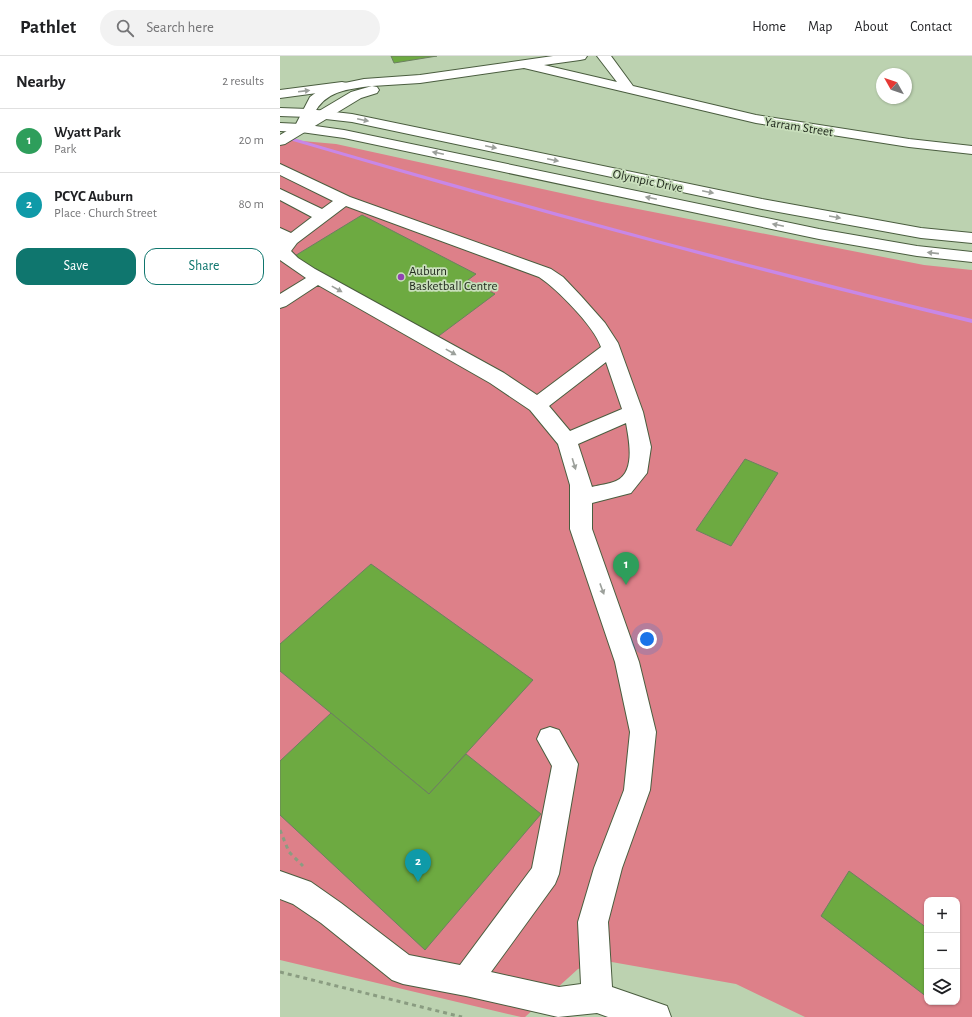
<!DOCTYPE html>
<meta charset="utf-8">
<style>
:root{--surface:#fff;--page:#f2f2f2;--text:#202124;--muted:#757577;--line:#e0e0e0;--accent:#0f766e}
body{margin:0;font-family:"Alegreya Sans",sans-serif;background:var(--page);color:var(--text)}
.controls{position:absolute;right:12px;bottom:12px;display:grid;overflow:hidden;border-radius:8px;box-shadow:0 1px 3px #0004}
.controls button{width:36px;height:36px;display:grid;place-items:center;padding:0;border:0;border-bottom:1px solid var(--line);background:var(--surface);color:var(--text);font:20px sans-serif}
.compass{position:absolute;left:596px;top:12px;width:36px;height:36px;border-radius:50%;background:var(--surface);box-shadow:0 1px 3px #0004;rotate:310deg}
.you{position:absolute;left:367px;top:583px;width:14px;height:14px;margin:-10px;border:3px solid #fff;border-radius:50%;background:#1a73e8;box-shadow:0 0 0 6px #1a73e833}
.badge{display:grid;place-items:center;width:26px;height:26px;border-radius:50%;background:var(--accent);color:#fff;font-size:13px;font-weight:700}
.pin{position:absolute;translate:-50% -33px;filter:drop-shadow(0 1px 2px #0008)}
.pin::after{content:'';position:absolute;top:21px;width:14px;height:12px;background:inherit;clip-path:polygon(0 0,100% 0,50% 100%)}
.list{margin:0;padding:0;list-style:none}
h2{display:flex;justify-content:space-between;align-items:center;height:52px;margin:0;padding:0 16px;font-size:17px}
h2 small{font-size:13px;font-weight:400;color:var(--muted)}
.list li{display:grid;grid-template-columns:26px 1fr auto;gap:12px;align-items:center;box-sizing:border-box;height:64px;padding:0 16px;border-top:1px solid var(--line)}
.list b{display:block;font-size:15px;white-space:nowrap}
.list p{margin:0;font-size:13px;white-space:nowrap;color:var(--muted)}
.list em{font-size:13px;font-style:normal;color:var(--muted)}
.actions{display:flex;gap:8px;padding:12px 16px}
.actions a{flex:1;padding:9px 0;border:1px solid var(--accent);border-radius:12px;text-align:center;font-size:14px;color:var(--accent)}
.actions .main{background:var(--accent);color:#fff}
.icon{flex:none;width:22px;height:22px;fill:none;stroke:currentColor;stroke-width:2;stroke-linecap:round;stroke-linejoin:round}
.map{position:relative;flex:none;width:692px;height:961px;overflow:hidden}
header{display:flex;align-items:center;gap:24px;box-sizing:border-box;height:56px;padding:0 20px;background:var(--surface);border-bottom:1px solid var(--line)}
header strong{font-size:19px}
nav{display:flex;gap:22px;margin-inline-start:auto;font-size:14px}
.search{width:280px;height:36px;background:var(--page);display:flex;align-items:center;gap:10px;box-sizing:border-box;padding:0 14px;border-radius:22px;color:var(--muted);font-size:15px}
main{display:flex}
aside{flex:1;background:var(--surface)}
.map>svg:first-child{display:block}
.green{fill:#dd8089;fill-rule:evenodd}
.lines{fill:none;stroke-linecap:round;stroke-linejoin:round}
.stream{fill:#c887e7;fill-rule:evenodd}
.building{fill:#6daa41;stroke:#6c8061}
.minor-casing{stroke:#4a5d3f;stroke-width:2}
.highway-casing{stroke:#4a5d3f;stroke-width:2}
.path{stroke:#8a9c81;stroke-width:3;stroke-dasharray:4 4;stroke-linecap:butt}
.minor{fill:#fff;fill-rule:evenodd}
.highway{fill:#fff;fill-rule:evenodd}
.oneway{fill:#9ca09b}
.poi-dot{fill:#9143b3;stroke:#c9dfbc;stroke-width:1.5}
.labels{text-anchor:middle;stroke-width:3.5;stroke-linejoin:round;paint-order:stroke}
.far-street-label{font-size:13px;fill:#242d20;stroke:#c9dfbc}
.far-poi-label{font-size:13px;fill:#242d20;stroke:#c9dfbc;text-anchor:start}
</style>
<header>
<strong>Pathlet</strong>
<div class="search"><svg class="icon" aria-label="search" viewBox="0 0 24 24"><circle cx="10" cy="10" r="6"/><path d="M15 15l6 6"/></svg>Search here</div>
<nav><a>Home</a><a>Map</a><a>About</a><a>Contact</a></nav>
</header>
<main>
<aside>
<h2>Nearby<small>2 results</small></h2>
<ul class="list">
<li><span class="badge" style="background:#2e9e5b">1</span><div><b>Wyatt Park</b><p>Park</p></div><em>20 m</em></li>
<li><span class="badge" style="background:#0f9aa8">2</span><div><b>PCYC Auburn</b><p>Place · Church Street</p></div><em>80 m</em></li>
</ul>
<div class="actions"><a class="main">Save</a><a>Share</a></div>
</aside>
<div class="map">
<svg width="692" height="961" viewBox="0 0 692 961">
<rect width="100%" height="100%" fill="#bcd2b0"/>
<path class="green" d="M0 83 56 88 322 146 644 209 692 214V961H525L456 928 326 905 298 913 245 961H241L0 904ZM647 844H677V946H647Z"/>
<g class="lines">
<path class="stream" d="M6 81H10C236 147 463 209 692 263V267C462 212 234 150 6 83Z"/>
</g>
<g class="building">
<polygon points="111,0 157,0 114,7"/>
<polygon points="82,159 196,218 188,224 215,238 156,282 13,201"/>
<polygon points="465,403 498,417 451,490 416,474"/>
<polygon points="91,508 253,624 149,738 0,615 0,588"/>
<polygon points="51,657 149,738 186,698 261,758 145,894 0,759 0,705"/>
<polygon points="569,815 647,872 647,941 541,860"/>
</g>
<g class="lines">
<defs>
<g id="minor">
<path d="M273 0H307L305 3 300 4 264 9 337 26 317 0H331L353 30 476 59 629 83 692 90V98L629 91 476 67 244 12 140 27 92 30 97 31 99 34 97 37 81 42 5 88 0 89V79L15 70 30 41 38 35 50 30 84 23 140 19ZM92 30 71 36 34 58C45 35 68 33 92 30Z"/>
<path d="M0 108 70 141 271 213 283 221 301 240 325 267 338 287 363 356 371 391 367 417 351 437 312 447V473L359 606 376 676 370 734 342 812 328 866 332 931 387 950 391 961H328L317 957 278 961 186 940 123 928 112 924 41 867 13 848 0 843V815L31 826 61 847 129 899 180 909 252 812 272 710 257 683 261 674 270 671 279 674 298 708 279 818 275 828 211 916 279 931 301 928 298 866 314 812 344 734 350 676 335 606 290 473V429L278 388 250 354 210 327 38 229 6 250 0 252V238L26 222 0 204V172L11 177 32 161 0 144V133L42 153 53 145 0 119ZM66 150 259 221C277 233 314 270 321 291L257 339 224 317 35 213 18 202 11 195 17 187ZM326 306 342 353 290 375 269 350ZM346 367C349 384 356 416 336 425 329 428 319 429 312 431L298 388Z"/>
</g>
<g id="highway">
<polygon points="62,26 67,27 69,30 67,33 0,42 0,34"/>
<polygon points="0,52 28,53 72,58 482,143 641,172 692,177 692,187 641,182 482,153 72,66 28,61 0,60"/>
<polygon points="0,67 21,68 64,74 539,173 637,190 692,196 692,206 637,200 539,183 64,82 21,76 0,75"/>
</g>
</defs>
<use href="#minor" class="minor-casing"/>
<use href="#highway" class="highway-casing"/>
<g class="path">
<polyline points="0,774 9,796 23,810"/>
<polyline points="0,916 182,961"/>
</g>
<use href="#minor" class="minor"/>
<use href="#highway" class="highway"/>
</g>
<defs><path id="oneway-solid" d="M-6-.8H1V-3.2L6.5 0L1 3.2V.8H-6Z"/></defs>
<g class="oneway">
<use href="#oneway-solid" transform="translate(24 35) rotate(-7)"/>
<use href="#oneway-solid" transform="translate(83 64) rotate(12)"/>
<use href="#oneway-solid" transform="translate(211 91) rotate(12)"/>
<use href="#oneway-solid" transform="translate(158 97) rotate(-168)"/>
<use href="#oneway-solid" transform="translate(273 104) rotate(12)"/>
<use href="#oneway-solid" transform="translate(428 136) rotate(12)"/>
<use href="#oneway-solid" transform="translate(371 142) rotate(-168)"/>
<use href="#oneway-solid" transform="translate(555 161) rotate(10)"/>
<use href="#oneway-solid" transform="translate(498 169) rotate(-168)"/>
<use href="#oneway-solid" transform="translate(653 197) rotate(-174)"/>
<use href="#oneway-solid" transform="translate(57 233) rotate(29)"/>
<use href="#oneway-solid" transform="translate(171 296) rotate(29)"/>
<use href="#oneway-solid" transform="translate(294 408) rotate(73)"/>
<use href="#oneway-solid" transform="translate(322 533) rotate(70)"/>
</g>
<circle class="poi-dot" cx="121" cy="221" r="4"/>
<g class="labels">
<g class="far-street-label">
<text transform="translate(519 70) rotate(9)" y="5">Yarram Street</text>
<text transform="translate(368 124) rotate(12)" y="5">Olympic Drive</text>
</g>
<g class="far-poi-label">
<text x="129" y="219">Auburn<tspan x="129" dy="15">Basketball Centre</tspan></text>
</g>
</g>
</svg>
<div class="controls">
<button>+</button>
<button>−</button>
<button><svg class="icon" aria-label="layers" viewBox="0 0 24 24"><path d="M12 4l9 5-9 5-9-5zM3 14l9 5 9-5"/></svg></button>
</div>
<svg class="compass" viewBox="-18 -18 36 36"><path d="M0-13l5 13h-10z" fill="#e53935"/><path d="M0 13l5-13h-10z" fill="#757577"/></svg>
<div class="you"></div>
<div class="pin badge" style="left:346px;top:529px;background:#2e9e5b">1</div>
<div class="pin badge" style="left:138px;top:826px;background:#0f9aa8">2</div>
</div>
</main>
